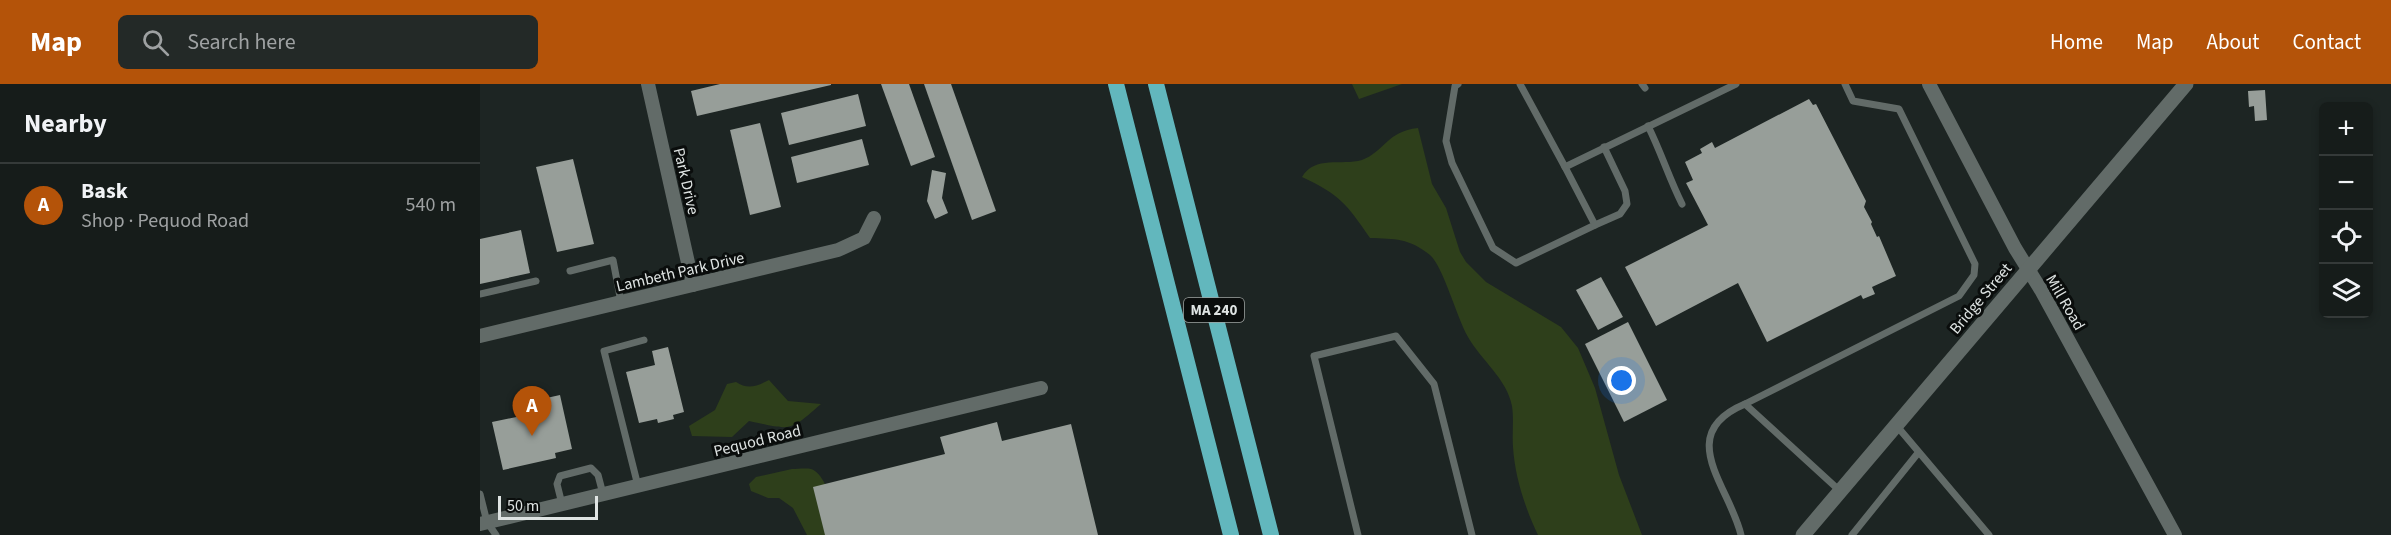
<!DOCTYPE html>
<meta charset="utf-8">
<style>
:root{--surface:#161c1a;--page:#232927;--text:#f1f3f6;--muted:#9ea1a2;--line:#353a39;--accent:#b45309}
body{margin:0;font-family:"Source Sans 3",sans-serif;background:var(--page);color:var(--text)}
.controls{position:absolute;right:18px;top:18px;display:grid;overflow:hidden;border-radius:9px;box-shadow:0 3px 9px #0003}
.controls button{width:54px;height:54px;display:grid;place-items:center;padding:0;border:0;border-bottom:2px solid var(--line);background:var(--surface);color:var(--text);font:30px sans-serif}
.scale{position:absolute;left:18px;bottom:15px;width:100px;box-sizing:border-box;padding-left:6px;border:3px solid #dfe4e3;border-top:0;font-size:16px;line-height:21px;white-space:nowrap;color:#dfe4e3;-webkit-text-stroke:4px #0a0d0c;paint-order:stroke}
.you{position:absolute;left:1142px;top:297px;width:21px;height:21px;margin:-15px;border:4px solid #fff;border-radius:50%;background:#1a73e8;box-shadow:0 0 0 9px #1a73e833}
.badge{display:grid;place-items:center;width:39px;height:39px;border-radius:50%;background:var(--accent);color:#fff;font-size:20px;font-weight:700}
.pin{position:absolute;translate:-50% -50px;filter:drop-shadow(0 2px 3px #0008)}
.pin::after{content:'';position:absolute;top:32px;width:21px;height:18px;background:inherit;clip-path:polygon(0 0,100% 0,50% 100%)}
.list{margin:0;padding:0;list-style:none}
h2{display:flex;justify-content:space-between;align-items:center;height:78px;margin:0;padding:0 24px;font-size:26px}
h2 small{font-size:20px;font-weight:400;color:var(--muted)}
.list li{display:grid;grid-template-columns:39px 1fr auto;gap:18px;align-items:center;box-sizing:border-box;height:84px;padding:0 24px;border-top:2px solid var(--line)}
.list b{display:block;font-size:22px;white-space:nowrap}
.list p{margin:0;font-size:20px;white-space:nowrap;color:var(--muted)}
.list em{font-size:20px;font-style:normal;color:var(--muted)}
.icon{flex:none;width:33px;height:33px;fill:none;stroke:currentColor;stroke-width:2;stroke-linecap:round;stroke-linejoin:round}
.map{position:relative;flex:none;width:1911px;height:451px;overflow:hidden}
header{display:flex;align-items:center;gap:36px;box-sizing:border-box;height:84px;padding:0 30px;background:var(--accent);color:#fff}
header strong{font-size:28px}
nav{display:flex;gap:33px;margin-inline-start:auto;font-size:21px}
.search{width:420px;height:54px;background:var(--page);display:flex;align-items:center;gap:15px;box-sizing:border-box;padding:0 21px;border-radius:9px;color:var(--muted);font-size:22px}
main{display:flex}
aside{flex:1;background:var(--surface)}
.map>svg:first-child{display:block}
.green{fill:#2e3f1b}
.building{fill:#979e99}
.lines{fill:none;stroke-linecap:round;stroke-linejoin:round}
.service{stroke:#626b68;stroke-width:7}
.minor{stroke:#626b68;stroke-width:14}
.tertiary{stroke:#626b68;stroke-width:15}
.trunk{stroke:#62b7bd;stroke-width:16}
.labels{text-anchor:middle;stroke-width:6;stroke-linejoin:round;paint-order:stroke}
.shield{fill:#0a0d0c;stroke:#9fa4a2;stroke-width:1.5}
.shield-label{font-size:15px;font-weight:bold;fill:#dfe4e3}
.street-label{font-size:16px;fill:#dfe4e3;stroke:#0a0d0c}
</style>
<header>
<strong>Map</strong>
<div class="search"><svg class="icon" aria-label="search" viewBox="0 0 24 24"><circle cx="10" cy="10" r="6"/><path d="M15 15l6 6"/></svg>Search here</div>
<nav><a>Home</a><a>Map</a><a>About</a><a>Contact</a></nav>
</header>
<main>
<aside>
<h2>Nearby<small></small></h2>
<ul class="list">
<li><span class="badge">A</span><div><b>Bask</b><p>Shop · Pequod Road</p></div><em>540 m</em></li>
</ul>
</aside>
<div class="map">
<svg width="1911" height="451" viewBox="0 0 1911 451">
<rect width="100%" height="100%" fill="#1d2523"/>
<g class="green">
<polygon points="872,0 922,0 879,15"/>
<path d="M938 44 952 100 966 124 980 168 986 178 1006 198 1081 243 1098 264 1115 304 1139 391 1162 451H1058C1045 424 1035 393 1033 363 1032 350 1034 335 1032 322 1027 295 1001 276 988 253 977 234 963 182 950 171 929 154 915 155 890 154 866 119 860 111 822 93 835 71 861 82 882 76 904 68 907 47 938 44Z"/>
<path d="M289 296 308 317 341 320C308 349 311 346 269 337L252 353 212 352 209 342 235 326 247 300 256 298C268 306 277 302 289 296Z"/>
<path d="M312 385C317 385 326 384 331 385 348 390 357 435 361 451H327L313 424 299 414H288L271 407 269 400 276 393Z"/>
</g>
<g class="building">
<polygon points="240,0 351,0 351,1 217,32 211,7"/>
<polygon points="401,0 429,0 455,73 431,82"/>
<polygon points="444,0 471,0 516,127 492,136"/>
<polygon points="1785,6 1787,36 1775,37 1774,22 1769,23 1768,7"/>
<polygon points="378,10 386,42 309,61 301,29"/>
<polygon points="1329,15 1333,21 1336,20 1386,117 1384,123 1392,138 1391,140 1397,153 1399,152 1416,192 1392,203 1395,210 1383,215 1381,211 1287,258 1258,199 1176,242 1145,183 1228,141 1206,99 1213,96 1205,78 1222,69 1220,65 1232,58 1235,64"/>
<polygon points="280,39 301,123 270,131 250,46"/>
<polygon points="382,55 389,81 317,99 311,73"/>
<polygon points="93,75 114,160 77,168 56,83"/>
<polygon points="452,86 466,89 462,114 468,129 455,135 447,117"/>
<polygon points="41,146 50,189 0,200 0,155"/>
<polygon points="1121,193 1143,233 1118,246 1096,206"/>
<polygon points="1148,238 1187,316 1144,338 1105,260"/>
<polygon points="188,263 204,328 193,331 194,335 178,339 177,335 159,339 146,288 175,281 172,267"/>
<polygon points="80,311 92,365 75,369 76,374 23,386 12,338 46,331 44,319"/>
<polygon points="517,338 522,357 591,340 618,451 345,451 333,403 465,370 460,353"/>
</g>
<g class="lines">
<g class="service">
<polyline points="978,0 975,2 966,57 972,79 1013,164 1036,179 1115,141 1085,83 1256,0"/>
<polyline points="1040,0 1085,83"/>
<polyline points="1162,0 1165,4"/>
<path d="M1168 42C1181 68 1189 94 1202 120"/>
<polyline points="1115,141 1140,130 1147,120 1145,107 1124,63"/>
<polyline points="90,187 133,176 141,218"/>
<polyline points="0,210 56,197"/>
<polyline points="1416,341 1509,451"/>
<polyline points="158,402 124,267 164,256"/>
<polyline points="1360,407 1265,320 1479,212 1494,191 1495,180 1419,25 1373,17 1365,0"/>
<polyline points="0,410 7,438 16,451"/>
<polyline points="82,420 77,400 80,392 111,384 118,391 123,410"/>
<polyline points="878,451 834,272 916,252 954,300 992,451"/>
<path d="M1261 451C1250 403 1193 350 1265 320"/>
<polyline points="1372,451 1438,369"/>
</g>
<g class="minor">
<polyline points="168,0 213,201"/>
<polyline points="1449,0 1535,164 1561,206 1695,451"/>
<polyline points="0,252 358,166 384,154 394,134"/>
<polyline points="0,440 561,304"/>
</g>
<polyline class="tertiary" points="1323,451 1706,0"/>
<g class="trunk">
<polyline points="636,0 751,451"/>
<polyline points="676,0 791,451"/>
</g>
</g>
<g class="labels">
<rect class="shield" x="704" y="214" width="60" height="24" rx="4.5"/>
<g class="shield-label">
<text x="734" y="231">MA 240</text>
</g>
<g class="street-label">
<text transform="translate(207 97) rotate(77)" y="6">Park Drive</text>
<text transform="translate(200 187) rotate(-13)" y="6">Lambeth Park Drive</text>
<text transform="translate(1500 214) rotate(-50)" y="6">Bridge Street</text>
<text transform="translate(1586 218) rotate(60)" y="6">Mill Road</text>
<text transform="translate(277 356) rotate(-14)" y="6">Pequod Road</text>
</g>
</g>
</svg>
<div class="controls">
<button>+</button>
<button>−</button>
<button><svg class="icon" aria-label="locate" viewBox="0 0 24 24"><circle cx="12" cy="12" r="6"/><path d="M12 2v4M12 18v4M2 12h4M18 12h4"/></svg></button>
<button><svg class="icon" aria-label="layers" viewBox="0 0 24 24"><path d="M12 4l9 5-9 5-9-5zM3 14l9 5 9-5"/></svg></button>
</div>
<div class="scale">50 m</div>
<div class="you"></div>
<div class="pin badge" style="left:52px;top:352px">A</div>
</div>
</main>
